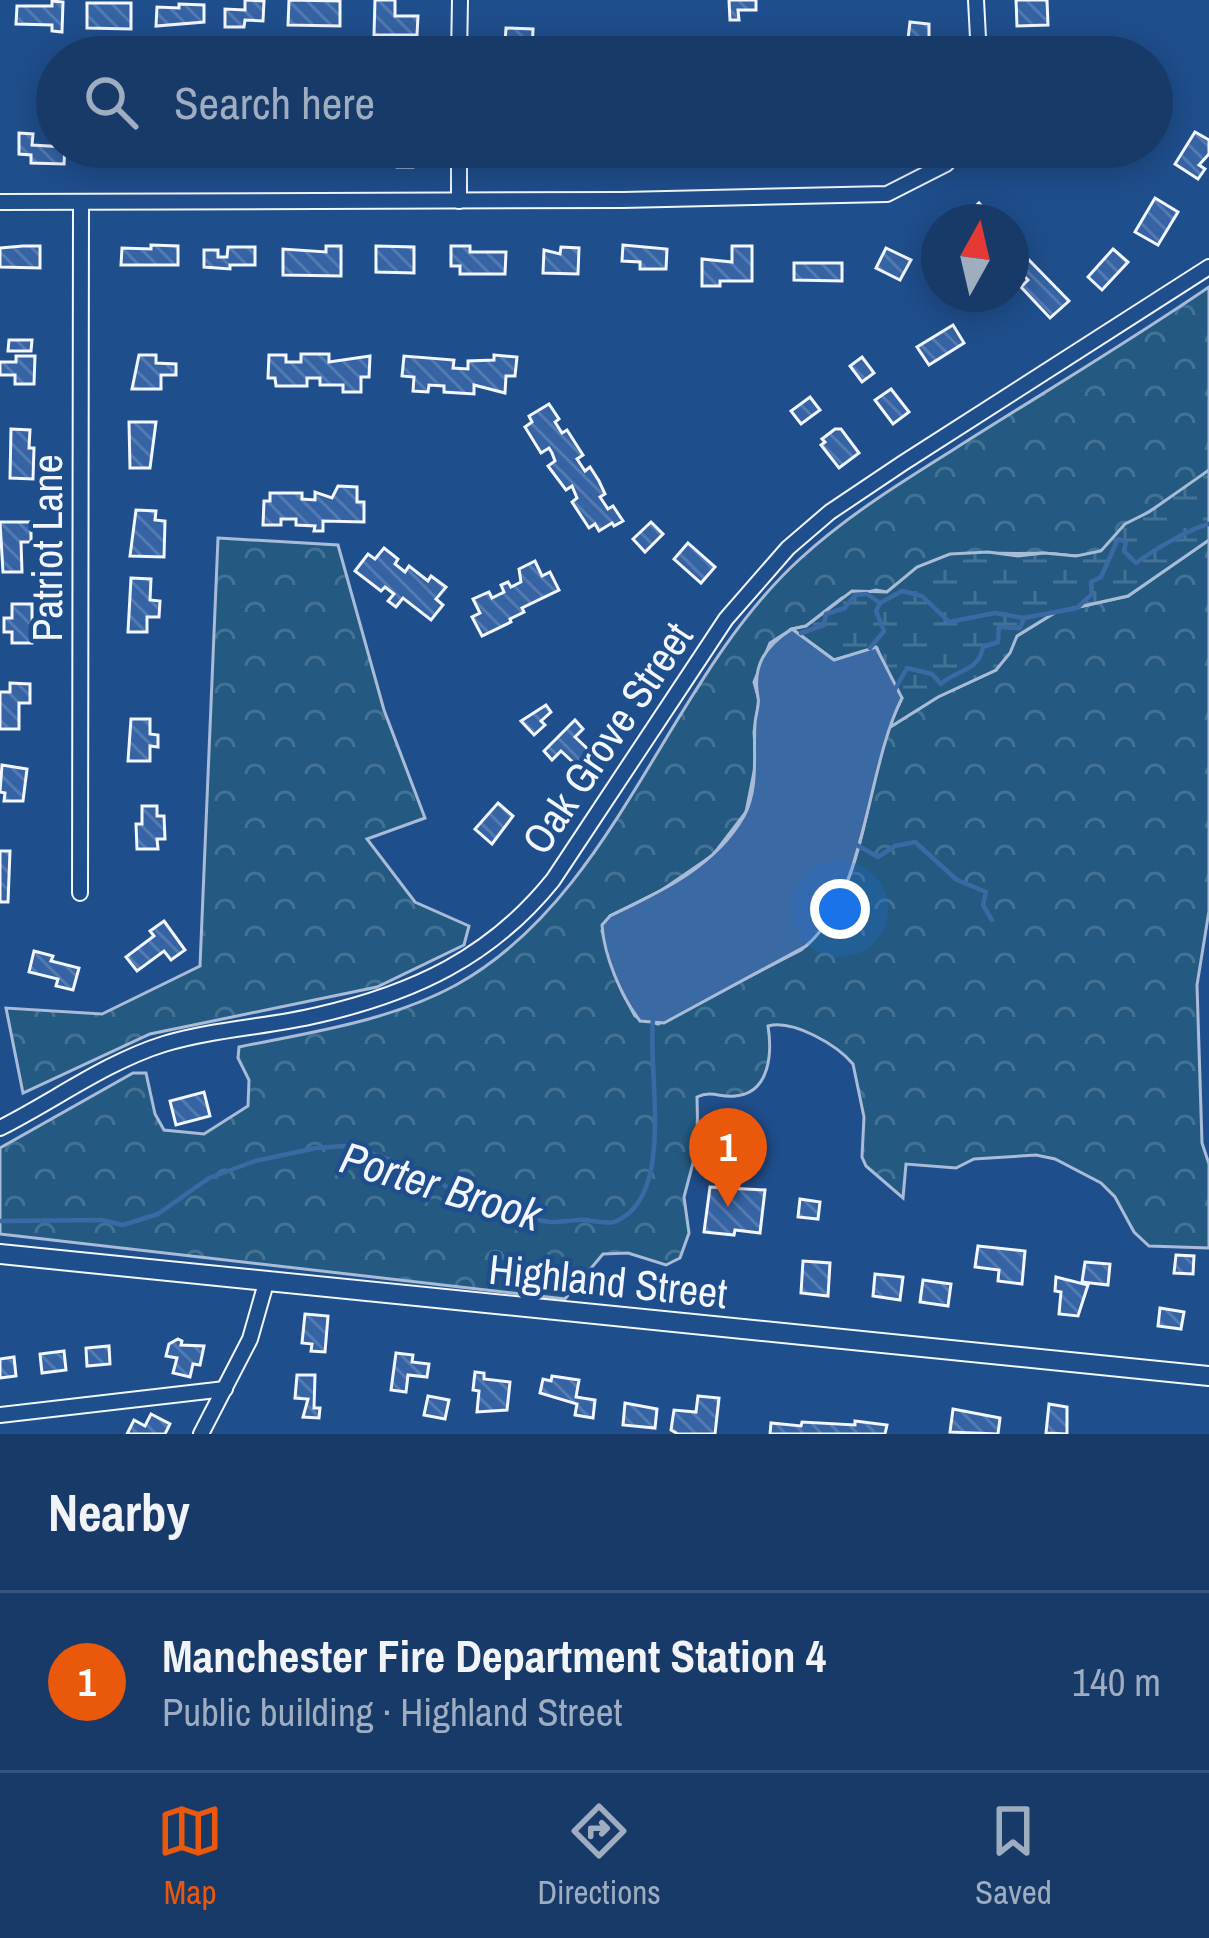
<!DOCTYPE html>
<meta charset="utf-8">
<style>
:root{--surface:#173a69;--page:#244571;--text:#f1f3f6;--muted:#9eadc0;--line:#36547d;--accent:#ea580c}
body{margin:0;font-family:"Archivo Narrow",sans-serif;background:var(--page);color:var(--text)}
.compass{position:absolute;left:921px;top:204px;width:108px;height:108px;border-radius:50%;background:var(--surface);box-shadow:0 6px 30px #0003;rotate:8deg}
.you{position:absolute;left:840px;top:909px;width:42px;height:42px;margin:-30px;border:9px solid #fff;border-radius:50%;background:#1a73e8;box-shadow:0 0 0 18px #1a73e833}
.badge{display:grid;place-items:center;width:78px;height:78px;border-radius:50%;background:var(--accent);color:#fff;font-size:39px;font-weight:700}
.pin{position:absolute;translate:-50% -99px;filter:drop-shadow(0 3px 6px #0008)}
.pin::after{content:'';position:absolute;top:63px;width:42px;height:36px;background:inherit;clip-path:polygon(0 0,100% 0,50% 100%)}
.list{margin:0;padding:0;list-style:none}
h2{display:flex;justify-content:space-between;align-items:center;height:156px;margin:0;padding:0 48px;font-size:51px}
h2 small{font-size:39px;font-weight:400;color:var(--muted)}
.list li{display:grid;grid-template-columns:78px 1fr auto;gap:36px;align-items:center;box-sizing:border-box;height:180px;padding:0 48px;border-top:3px solid var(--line)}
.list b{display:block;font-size:45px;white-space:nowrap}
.list p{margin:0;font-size:39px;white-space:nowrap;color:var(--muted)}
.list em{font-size:39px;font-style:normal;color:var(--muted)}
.icon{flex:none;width:66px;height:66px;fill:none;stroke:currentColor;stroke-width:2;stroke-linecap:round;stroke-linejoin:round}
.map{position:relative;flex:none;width:1209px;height:1434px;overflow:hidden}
.search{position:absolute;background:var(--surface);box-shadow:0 6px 30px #0003;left:36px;right:36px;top:36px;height:132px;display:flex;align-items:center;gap:30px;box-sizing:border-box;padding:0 42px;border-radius:66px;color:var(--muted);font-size:45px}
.sheet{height:336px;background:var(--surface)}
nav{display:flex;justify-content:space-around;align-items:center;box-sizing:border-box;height:168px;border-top:3px solid var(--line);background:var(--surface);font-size:33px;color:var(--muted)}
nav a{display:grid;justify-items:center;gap:6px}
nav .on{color:var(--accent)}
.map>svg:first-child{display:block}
.forest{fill:url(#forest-crowns);stroke:#a8bbd7;stroke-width:3}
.wetland{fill:url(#wetland-marsh);stroke:#a8bbd7;stroke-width:3}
.water{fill:#3b69a3;stroke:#a8bbd7;stroke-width:3}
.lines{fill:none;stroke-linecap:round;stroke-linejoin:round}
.stream{stroke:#3b69a3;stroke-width:4.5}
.building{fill:url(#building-back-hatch);stroke:#f2f6ff;stroke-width:3}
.street-casing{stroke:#f2f6ff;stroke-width:18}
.secondary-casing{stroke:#f2f6ff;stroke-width:22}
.street{stroke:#1f4e8c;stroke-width:14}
.secondary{stroke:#1f4e8c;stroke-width:18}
.labels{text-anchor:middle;stroke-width:9;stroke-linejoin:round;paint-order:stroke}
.street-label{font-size:42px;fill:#f2f6ff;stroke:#1f4e8c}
.water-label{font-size:45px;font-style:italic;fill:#f2f6ff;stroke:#1f4e8c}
</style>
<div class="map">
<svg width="1209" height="1434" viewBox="0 0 1209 1434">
<defs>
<pattern id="forest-crowns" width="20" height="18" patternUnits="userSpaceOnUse" patternTransform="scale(3)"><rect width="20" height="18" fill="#245a82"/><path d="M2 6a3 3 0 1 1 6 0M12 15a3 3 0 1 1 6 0" fill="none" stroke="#447295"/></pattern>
<pattern id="wetland-marsh" width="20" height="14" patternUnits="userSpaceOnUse" patternTransform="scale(3)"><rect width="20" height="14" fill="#245a82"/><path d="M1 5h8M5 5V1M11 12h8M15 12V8" fill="none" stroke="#447295"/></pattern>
<pattern id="building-back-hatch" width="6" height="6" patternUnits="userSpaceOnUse" patternTransform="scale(3)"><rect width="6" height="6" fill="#3563a3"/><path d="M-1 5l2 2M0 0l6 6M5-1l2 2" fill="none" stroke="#537ab1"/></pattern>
</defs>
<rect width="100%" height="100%" fill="#1f4e8c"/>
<g class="forest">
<path d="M1209 287V470C1188 488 1164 503 1140 517 1122 529 1111 551 1089 555 1073 558 1058 553 1042 553 968 556 951 541 887 592L876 590 842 598 806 626 792 629 770 643 754 682 759 700 754 732 756 762 746 812 713 855 662 890 610 916 602 931 622 992 635 1016 658 1024 801 950C863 899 864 801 887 729L938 697 996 670 1017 636 1056 612 1128 596 1209 540V911L1197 985 1202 1143 1209 1164V1248L1149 1246 1134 1232 1115 1197 1101 1183 1055 1159 1036 1155 974 1159 956 1168 906 1164 903 1198 866 1166 862 1157 864 1117 853 1064C837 1045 793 1019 768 1026 772 1051 771 1093 735 1096 720 1098 713 1090 697 1097L698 1144 684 1197 689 1233 680 1258 666 1265 628 1253 603 1254 565 1299 0 1234V1148L133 1073H146L155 1114 164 1130 204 1134 248 1106 249 1080 238 1058 239 1047C312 1032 390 1021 456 985 618 895 667 679 801 558 848 515 903 481 956 448 1041 394 1127 343 1209 287Z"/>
<polygon points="218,538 338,545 384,710 425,818 367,839 415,902 469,926 464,945 377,987 150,1034 23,1093 6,1008 102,1014 200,966"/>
</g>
<polygon class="wetland" points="1209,470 1209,540 1128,596 1056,612 1017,636 1010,653 996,670 938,697 887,729 902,698 888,677 877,648 834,660 792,629 806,626 852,591 887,592 917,567 950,554 988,552 1018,556 1044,553 1076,556 1101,551 1125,524 1149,512"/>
<path class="water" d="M792 629 834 660 876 647 902 698C866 769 867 893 806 946L664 1023 640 1021C621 996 604 956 602 925L610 916C660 892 715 867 744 816 759 788 753 755 755 725 755 715 760 706 758 697 752 666 765 646 792 629Z"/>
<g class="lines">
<g class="stream">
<polyline points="801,633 824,625 826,614 845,608 855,595 867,594 880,603"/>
<path d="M870 648 884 631 876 611 880 603 902 591 922 596 949 622 995 613 1024 618 1077 608 1092 594 1091 582 1101 577 1118 539 1126 542 1124 551 1136 563C1152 551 1189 529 1209 524"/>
<path d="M894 691 907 668 932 674 941 684C955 670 979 672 983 647L998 642 999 627 1020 628 1024 618"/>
<polyline points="855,844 878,857 895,846 915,842 957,880 986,892 983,905 992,920"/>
<path d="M0 1221 101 1220 123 1225 158 1214 209 1178 255 1161 316 1148 344 1146 374 1154 427 1173 455 1193C509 1185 506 1216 549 1222 561 1223 574 1219 586 1220 595 1221 606 1224 614 1222 677 1199 647 1070 653 1020"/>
</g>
</g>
<g class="building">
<polygon points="245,0 264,1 263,21 245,20 244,27 225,27 225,9 245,10"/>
<polygon points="289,0 340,1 340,26 288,25"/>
<polygon points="375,0 395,0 395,16 418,16 417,35 374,35"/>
<polygon points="729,0 756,0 756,10 738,10 739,20 730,20"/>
<polygon points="1016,0 1047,0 1048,25 1017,26"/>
<polygon points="52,1 63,2 62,32 52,31 52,25 16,24 17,6 52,6"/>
<polygon points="87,3 131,3 131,29 87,28"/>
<polygon points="179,4 204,5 204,22 156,26 157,7 179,8"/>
<polygon points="910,22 929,24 929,57 900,57 906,56"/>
<polygon points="506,28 533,29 532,53 527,53 527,57 504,57"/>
<polygon points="1195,132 1209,140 1209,154 1199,165 1205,169 1198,179 1175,164"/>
<polygon points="19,133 33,134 32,145 65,147 64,164 31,163 31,155 19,154"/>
<polygon points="92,147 139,147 139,162 91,160"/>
<polygon points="157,147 205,147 205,154 179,154 179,163 157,162"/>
<polygon points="227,147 273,147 273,158 243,158 243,154 227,153"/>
<polygon points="300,147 344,147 344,164 300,162"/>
<polygon points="394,147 416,147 413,167 397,167"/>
<polygon points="1155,198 1178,212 1158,245 1135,232"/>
<polygon points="979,203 992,218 987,222 958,222"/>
<polygon points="151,245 178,246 178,265 121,265 122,248 151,249"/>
<polygon points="623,245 667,249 666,269 640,269 640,262 622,261"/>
<polygon points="23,246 40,246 40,268 0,267 0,248"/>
<polygon points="326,246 341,246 341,276 283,275 283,249 326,252"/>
<polygon points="376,246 414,247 414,273 376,272"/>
<polygon points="451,246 470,246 470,252 506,252 505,274 460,274 460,266 451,266"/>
<polygon points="732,246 752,246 752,281 720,281 720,286 702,286 702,259 732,262"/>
<polygon points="228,247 255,247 255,265 230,265 230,269 204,267 204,250 218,250 218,257 227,257"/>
<polygon points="561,247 579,248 578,274 543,273 544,250 560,254"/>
<polygon points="886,248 911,260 900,280 876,268"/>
<polygon points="1113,249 1128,262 1102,290 1088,277"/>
<polygon points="1029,260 1069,301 1050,318 1021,287 1028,280 1018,270"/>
<polygon points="794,263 842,263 842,281 794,280"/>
<polygon points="953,325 964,343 929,365 917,347"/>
<polygon points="9,340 32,340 31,351 8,351"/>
<polygon points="301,354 329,354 329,362 370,356 369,377 361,377 361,392 343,392 343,385 320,385 320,378 307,378 307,386 276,386 275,378 268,378 269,355 286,355 286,362 301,362"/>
<polygon points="139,355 156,355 156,363 176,364 176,375 161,375 161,389 132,389"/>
<polygon points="494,355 517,357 515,376 506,376 505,393 474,385 474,394 444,392 444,386 429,385 428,392 413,391 414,377 402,376 404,356 454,360 453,368 468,369 468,361 494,360"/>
<polygon points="16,356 35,356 34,384 15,384 15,375 0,375 0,362 16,362"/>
<polygon points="862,357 874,373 862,382 850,366"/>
<polygon points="891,389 909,412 893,424 875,400"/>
<polygon points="810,397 820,410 801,424 791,411"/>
<polygon points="549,404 559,419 555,422 562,433 567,430 583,455 577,459 585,471 590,467 599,481 605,494 600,497 608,509 613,506 623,521 614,526 612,523 599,531 595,524 589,528 572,502 577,498 572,486 566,490 548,466 555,461 552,453 549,448 541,453 525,427 532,422 529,416"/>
<polygon points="129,422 156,422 150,468 130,468"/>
<polygon points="11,429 30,430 29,448 34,448 33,479 10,478"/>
<polygon points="835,429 841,429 859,453 839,468 821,445 825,442 822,439"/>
<polygon points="338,486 357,487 357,502 364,502 364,522 323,521 323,531 314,531 315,526 296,525 296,519 281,519 281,525 263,525 264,501 270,501 270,493 302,493 302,499 315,500 315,492 332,498"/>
<polygon points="136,510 156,511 155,520 165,521 164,557 130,556"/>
<polygon points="0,522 31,522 31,542 21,542 22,572 3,572"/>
<polygon points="651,522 663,534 645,552 633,539"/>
<polygon points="688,543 715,567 701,583 674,559"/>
<polygon points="384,548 398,559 395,564 405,572 409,566 428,581 431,576 446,587 436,599 443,605 431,620 403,598 396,607 388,601 394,594 385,587 381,591 355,571 368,554 375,559"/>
<polygon points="535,561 542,576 550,572 559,590 522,608 524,612 510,619 511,622 482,636 472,617 480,613 473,599 489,592 492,598 504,592 501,585 508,582 511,587 521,582 519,569"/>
<polygon points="131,578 151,579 150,600 160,601 159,617 147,617 147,632 128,632"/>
<polygon points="12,604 32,604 32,643 12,643 12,632 4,632 4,618 12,618"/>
<polygon points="10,683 30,684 30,703 19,703 19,729 0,729 0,692 10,692"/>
<polygon points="546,705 551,712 541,721 545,725 534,735 521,721"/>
<polygon points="131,719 150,719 150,734 158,735 158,747 150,746 150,761 128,761"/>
<polygon points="575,720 583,729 575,737 590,751 576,765 561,751 552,760 544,751"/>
<polygon points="2,765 27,769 23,801 4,801 5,793 0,792"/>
<polygon points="498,803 513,816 492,844 475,829"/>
<polygon points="142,806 157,806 157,816 164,816 165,839 157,839 158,849 137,849 136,824 142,824"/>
<polygon points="0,851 10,851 8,902 0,902"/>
<polygon points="164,921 185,950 171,960 164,951 137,971 126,957 154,936 150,931"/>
<polygon points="34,951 53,956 51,961 79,968 73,990 56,986 58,979 29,972"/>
<polygon points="204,1092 210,1116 176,1125 170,1101"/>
<polygon points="710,1187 765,1190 760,1233 735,1230 734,1235 704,1232"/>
<polygon points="800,1199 820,1202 818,1219 798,1217"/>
<polygon points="978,1246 1025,1251 1022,1284 998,1281 999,1270 975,1267"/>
<polygon points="1176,1255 1194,1256 1193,1274 1174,1273"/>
<polygon points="803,1261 830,1263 828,1296 801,1293"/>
<polygon points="1085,1262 1110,1264 1108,1285 1082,1282"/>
<polygon points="875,1274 903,1277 900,1300 873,1296"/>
<polygon points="1056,1277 1088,1285 1078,1316 1059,1314 1061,1292 1055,1291"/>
<polygon points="923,1280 951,1284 948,1306 920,1302"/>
<polygon points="1160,1308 1184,1312 1181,1329 1158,1326"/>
<polygon points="305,1314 328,1316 325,1352 311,1351 312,1344 302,1343"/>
<polygon points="178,1339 182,1341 181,1345 204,1346 200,1365 193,1364 190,1377 173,1373 177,1358 166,1356 169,1344"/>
<polygon points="109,1346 110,1364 87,1366 86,1348"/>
<polygon points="64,1351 66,1370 42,1373 40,1354"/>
<polygon points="396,1353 413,1355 412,1362 429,1364 427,1377 408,1375 406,1392 391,1390"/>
<polygon points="14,1357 16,1376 0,1378 0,1359"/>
<polygon points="475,1372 484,1373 484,1379 510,1382 507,1410 477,1412 479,1391 473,1390"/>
<polygon points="297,1375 315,1375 314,1408 320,1408 319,1418 303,1417 308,1399 295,1398"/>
<polygon points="552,1376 579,1380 576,1397 595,1400 593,1418 575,1415 577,1404 540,1393 543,1379 551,1381"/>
<polygon points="428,1396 449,1400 445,1419 424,1415"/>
<polygon points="698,1396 719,1398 715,1434 678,1434 671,1430 674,1410 696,1412"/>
<polygon points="625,1403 657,1409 655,1428 623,1425"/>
<polygon points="1049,1404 1067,1407 1067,1434 1046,1433"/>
<polygon points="953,1409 1000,1418 998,1434 950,1432"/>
<polygon points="151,1414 170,1424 165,1434 127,1434 134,1420 145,1426"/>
<polygon points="855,1421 887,1425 885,1434 770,1434 771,1423 801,1426 802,1422 855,1425"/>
</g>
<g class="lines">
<defs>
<g id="street">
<polyline points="976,0 979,57"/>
<polyline points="459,57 460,0"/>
<polyline points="459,201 459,147"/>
<polyline points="0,202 623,200 887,194 946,164 960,147"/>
<polyline points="80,893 81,204"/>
<path d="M0 1128C54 1101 106 1062 164 1044 214 1029 268 1027 318 1015 414 993 491 957 553 880L726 619 788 548 830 512 903 463 1209 267"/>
<polyline points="0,1415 225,1389"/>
<polyline points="201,1434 250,1339 266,1283"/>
</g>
<polyline id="secondary" points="0,1254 1209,1376"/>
</defs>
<use href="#street" class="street-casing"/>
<use href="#secondary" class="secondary-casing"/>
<use href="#street" class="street"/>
<use href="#secondary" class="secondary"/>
</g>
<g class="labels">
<g class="street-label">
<text transform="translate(47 548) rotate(-90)" y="15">Patriot Lane</text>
<text transform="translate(607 738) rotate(-56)" y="15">Oak Grove Street</text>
<text transform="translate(608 1281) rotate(6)" y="15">Highland Street</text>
</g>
<g class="water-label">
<text transform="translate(441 1186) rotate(17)" y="16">Porter Brook</text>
</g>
</g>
</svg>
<svg class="compass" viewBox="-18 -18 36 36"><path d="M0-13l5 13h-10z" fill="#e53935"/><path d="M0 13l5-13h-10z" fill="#9eadc0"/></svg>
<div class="you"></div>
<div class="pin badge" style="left:728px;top:1207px">1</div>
<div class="search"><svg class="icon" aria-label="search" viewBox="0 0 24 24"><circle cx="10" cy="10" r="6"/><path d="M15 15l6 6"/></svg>Search here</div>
</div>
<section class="sheet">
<h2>Nearby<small></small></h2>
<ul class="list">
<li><span class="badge">1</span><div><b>Manchester Fire Department Station 4</b><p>Public building · Highland Street</p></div><em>140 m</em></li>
</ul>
</section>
<nav>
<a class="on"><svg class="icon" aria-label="map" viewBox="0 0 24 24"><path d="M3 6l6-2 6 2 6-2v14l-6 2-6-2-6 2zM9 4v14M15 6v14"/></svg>Map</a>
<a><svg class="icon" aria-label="directions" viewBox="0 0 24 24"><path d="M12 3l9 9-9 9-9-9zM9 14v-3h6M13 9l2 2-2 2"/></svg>Directions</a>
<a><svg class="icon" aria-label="saved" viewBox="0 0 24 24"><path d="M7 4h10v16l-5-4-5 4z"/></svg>Saved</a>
</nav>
